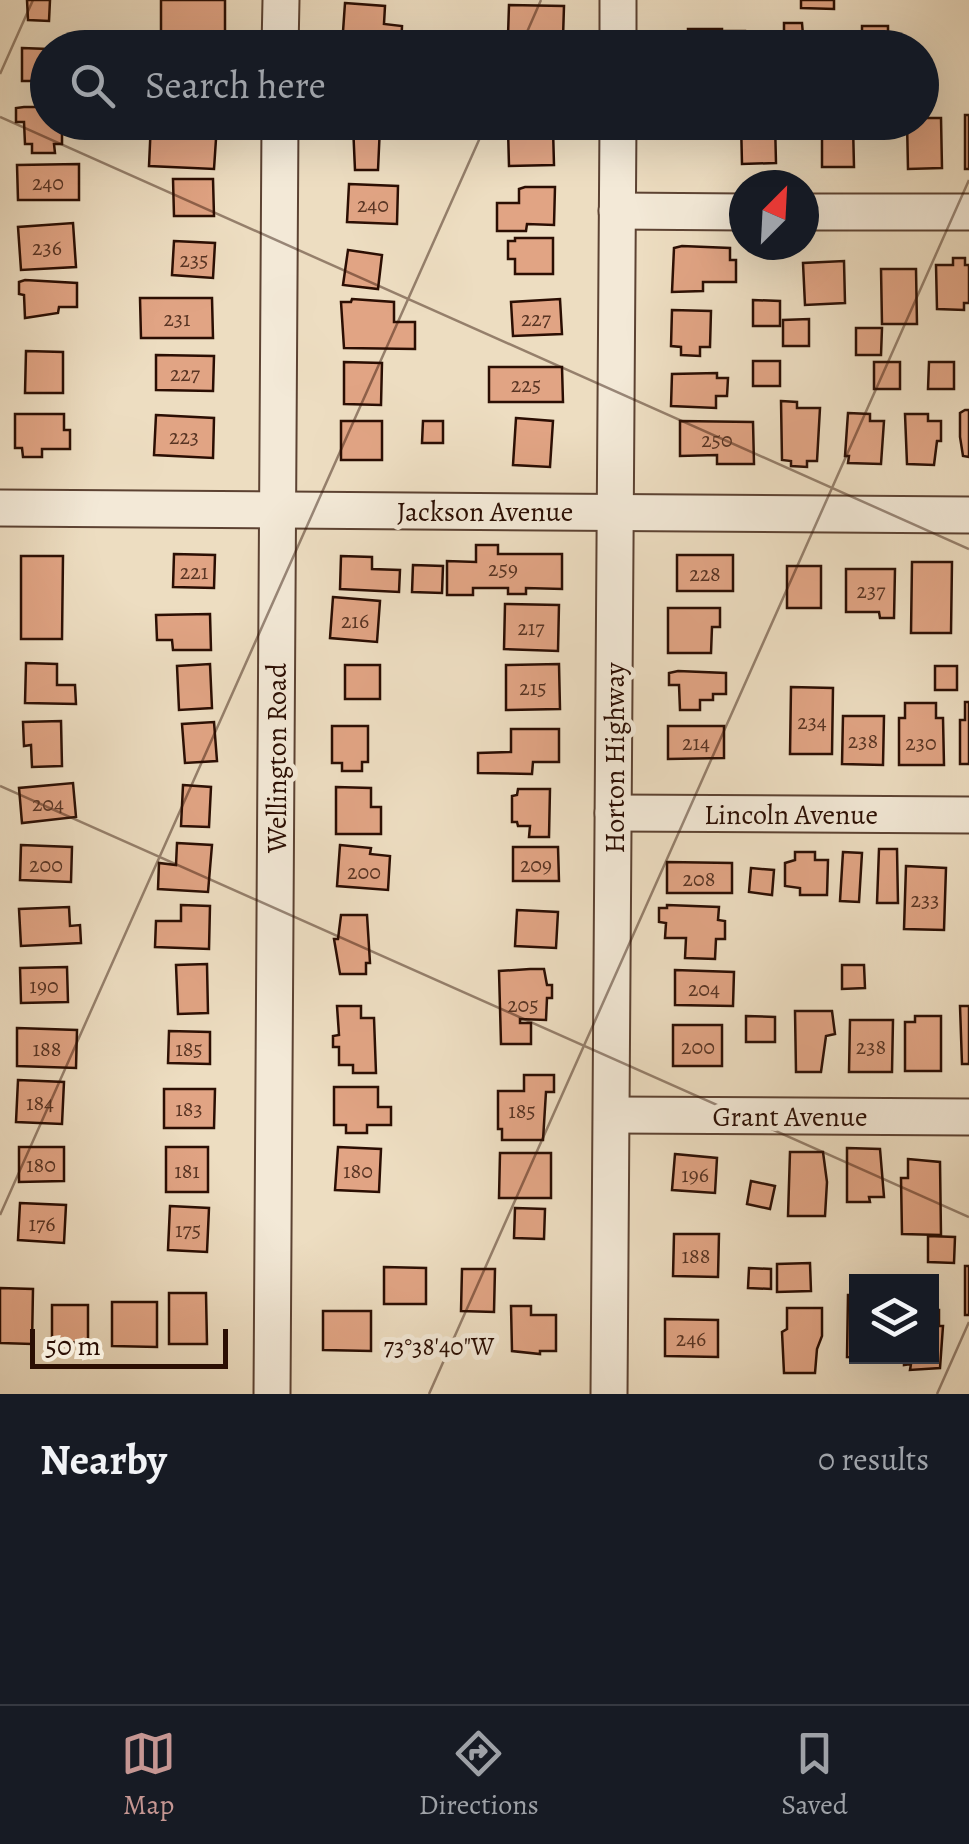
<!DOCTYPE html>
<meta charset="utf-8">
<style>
:root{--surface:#171b24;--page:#20242c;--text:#f1f3f6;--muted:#9ea1a6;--line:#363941;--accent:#c59692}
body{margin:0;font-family:Alegreya,serif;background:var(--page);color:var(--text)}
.controls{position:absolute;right:30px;bottom:30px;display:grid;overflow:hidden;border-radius:0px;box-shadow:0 10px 40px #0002}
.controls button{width:90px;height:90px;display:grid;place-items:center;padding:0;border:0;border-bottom:2px solid var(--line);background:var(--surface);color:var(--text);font:50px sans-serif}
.compass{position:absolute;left:729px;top:170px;width:90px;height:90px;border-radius:50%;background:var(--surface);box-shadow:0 10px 40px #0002;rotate:24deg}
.scale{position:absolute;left:30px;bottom:25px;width:198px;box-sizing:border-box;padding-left:10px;border:5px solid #2b0e03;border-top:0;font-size:28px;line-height:35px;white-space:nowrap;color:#2b0e03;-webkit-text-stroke:8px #f3e9d7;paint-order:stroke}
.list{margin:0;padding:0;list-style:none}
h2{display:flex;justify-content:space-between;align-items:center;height:130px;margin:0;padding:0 40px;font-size:42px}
h2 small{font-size:32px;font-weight:400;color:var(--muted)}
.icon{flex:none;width:55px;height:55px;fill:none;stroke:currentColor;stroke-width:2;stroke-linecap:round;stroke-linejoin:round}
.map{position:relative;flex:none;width:969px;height:1394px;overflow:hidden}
.search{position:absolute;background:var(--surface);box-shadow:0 10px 40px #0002;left:30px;right:30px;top:30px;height:110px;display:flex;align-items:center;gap:25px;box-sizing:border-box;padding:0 35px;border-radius:55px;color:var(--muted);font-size:38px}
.sheet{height:310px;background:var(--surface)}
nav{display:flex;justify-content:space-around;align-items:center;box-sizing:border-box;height:140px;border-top:2px solid var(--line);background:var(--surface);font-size:28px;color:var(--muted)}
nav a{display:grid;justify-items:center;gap:5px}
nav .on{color:var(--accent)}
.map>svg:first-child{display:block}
.building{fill:#e1a484;stroke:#2b0e03;stroke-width:2.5}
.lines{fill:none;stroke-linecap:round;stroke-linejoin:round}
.minor-casing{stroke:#5c4232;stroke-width:39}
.minor{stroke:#f3e9d7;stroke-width:35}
.ticks{fill:none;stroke:#2b0e03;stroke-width:2.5;stroke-opacity:0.45}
.labels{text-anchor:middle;stroke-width:10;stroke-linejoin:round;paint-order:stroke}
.number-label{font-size:22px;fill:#583423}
.street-label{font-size:28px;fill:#2b0e03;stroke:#f3e9d7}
.ticks-label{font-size:25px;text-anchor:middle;fill:#2b0e03;stroke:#f3e9d7;stroke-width:10;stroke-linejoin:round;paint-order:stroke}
</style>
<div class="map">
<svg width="969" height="1394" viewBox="0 0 969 1394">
<rect width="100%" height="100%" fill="#edddc1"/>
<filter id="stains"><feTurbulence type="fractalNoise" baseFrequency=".002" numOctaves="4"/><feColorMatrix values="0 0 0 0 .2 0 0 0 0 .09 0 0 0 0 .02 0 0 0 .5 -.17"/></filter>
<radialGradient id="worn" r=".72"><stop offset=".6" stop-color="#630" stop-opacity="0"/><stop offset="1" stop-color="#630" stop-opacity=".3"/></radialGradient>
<g class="building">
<polygon points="27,0 50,0 49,21 28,20"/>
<rect x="161" y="0" width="64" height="44"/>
<polygon points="801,0 834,0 834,9 801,8"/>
<polygon points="345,3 385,6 384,24 402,26 401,48 342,46"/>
<polygon points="509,5 564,6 563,38 508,36"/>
<polygon points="784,23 802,23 803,35 834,32 834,48 784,48"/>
<rect x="862" y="26" width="26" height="22"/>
<rect x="688" y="29" width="34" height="19"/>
<rect x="722" y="31" width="23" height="17"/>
<polygon points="22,48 48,49 48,81 22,81"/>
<polygon points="24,107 48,107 48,122 75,122 75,129 62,129 62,144 54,144 55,153 32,153 32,144 25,144 24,122 16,122 16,108"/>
<rect x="965" y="115" width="4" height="54"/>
<polygon points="922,118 941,118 942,168 908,169 907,122 922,122"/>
<polygon points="151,122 217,124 214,169 149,166"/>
<polygon points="741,122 775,122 776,163 742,164"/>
<polygon points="353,125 380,126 378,170 355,170"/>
<polygon points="822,125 853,125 854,167 822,167"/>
<polygon points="508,129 553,129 554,165 509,166"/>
<polygon points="79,164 79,200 18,200 17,165"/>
<polygon points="173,179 213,179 214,216 174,216"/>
<polygon points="349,184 398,186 397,224 347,222"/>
<polygon points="525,187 555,187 554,225 527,224 526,231 497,231 497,203 519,203 519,189"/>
<polygon points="73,223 76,267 21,270 18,227"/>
<polygon points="515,238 553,238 553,274 515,274 515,259 508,259 508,241 515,241"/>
<polygon points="174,241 215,243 213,278 172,275"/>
<polygon points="682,246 730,248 730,260 736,260 736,282 703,282 703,291 672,292 674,248"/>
<polygon points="348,250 382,255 378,289 343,285"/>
<polygon points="953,258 965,258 965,265 969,265 969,303 964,303 964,310 937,309 936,265 953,265"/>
<polygon points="844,261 845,303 805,305 803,263"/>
<polygon points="881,269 916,269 917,324 882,324"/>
<polygon points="25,280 77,283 77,307 59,307 58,313 25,318 24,295 19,294 19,282"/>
<polygon points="140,298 212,298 213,338 141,338"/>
<polygon points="352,299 394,302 394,322 415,322 415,349 344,348 341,302 351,302"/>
<polygon points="560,299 562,334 513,336 511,302"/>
<polygon points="753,300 780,301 780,326 753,326"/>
<polygon points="672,310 711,311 710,347 700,347 700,356 681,355 681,347 671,346"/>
<polygon points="809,319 809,346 783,346 783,320"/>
<polygon points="856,328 882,328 881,355 856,355"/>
<polygon points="26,351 63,352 63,393 25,393"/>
<polygon points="156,355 214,356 213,391 156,390"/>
<rect x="753" y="361" width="27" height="25"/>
<polygon points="344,362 382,363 381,405 344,404"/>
<rect x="874" y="362" width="26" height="27"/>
<polygon points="929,362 954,362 954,389 928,389"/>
<polygon points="489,367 562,367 563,402 489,402"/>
<polygon points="717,373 717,378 728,378 727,396 716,396 716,408 671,406 672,374"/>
<polygon points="781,401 797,402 797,408 820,408 817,461 807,461 807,467 791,466 791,461 782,460"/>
<polygon points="965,410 969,410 969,457 963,456 960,437 960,413"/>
<polygon points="848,413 870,414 870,421 884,421 881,464 848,463 849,456 845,456"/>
<polygon points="15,414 64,414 64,430 70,430 70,449 42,449 42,457 23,457 22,448 15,448"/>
<polygon points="905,414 928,414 928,421 941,421 941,441 937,441 934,465 907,464"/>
<polygon points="156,415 214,418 213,458 154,455"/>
<polygon points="516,418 553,421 550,467 513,465"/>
<rect x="341" y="421" width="41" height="39"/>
<polygon points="423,421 443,421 443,443 422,443"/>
<polygon points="680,421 753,422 754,464 717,464 717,455 680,456"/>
<polygon points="476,545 498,545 498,554 562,554 562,589 526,588 526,594 508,594 508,588 473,588 473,595 447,595 447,561 476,562"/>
<polygon points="174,554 215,555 214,588 173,587"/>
<rect x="677" y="555" width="56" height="36"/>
<polygon points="21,556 63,556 62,639 21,639"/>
<polygon points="341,556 372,557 372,569 400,570 399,592 340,589"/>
<polygon points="912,562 952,562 951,633 911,633"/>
<polygon points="413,565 443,566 442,593 412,592"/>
<rect x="787" y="566" width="34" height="42"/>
<polygon points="846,569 895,569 894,618 880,618 879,612 846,612"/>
<polygon points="333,597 380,601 377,642 330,638"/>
<polygon points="505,604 559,605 558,651 504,649"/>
<polygon points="668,608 720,608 720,627 712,627 711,653 668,653"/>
<polygon points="210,614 211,650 173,650 172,640 157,640 156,615"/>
<polygon points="26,663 57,664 57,685 75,685 76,704 25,703"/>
<polygon points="210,664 212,708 179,710 177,666"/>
<polygon points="559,664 560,709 506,710 506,665"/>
<rect x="345" y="665" width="35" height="34"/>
<rect x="935" y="666" width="22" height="24"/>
<polygon points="678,671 726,673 726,694 713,694 713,700 700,700 700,710 680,710 679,685 669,685 669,673"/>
<polygon points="791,687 833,688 832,754 790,754"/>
<polygon points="965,702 969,702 969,764 960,764 960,720 965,720"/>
<polygon points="905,703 936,703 936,718 943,718 944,765 899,765 899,718 905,718"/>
<polygon points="843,716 884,716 883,765 842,764"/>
<polygon points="61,721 62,766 32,767 31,745 24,746 23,722"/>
<polygon points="214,722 217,761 185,763 182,724"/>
<polygon points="332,726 368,726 368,762 362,762 362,771 342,771 342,763 332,763"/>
<polygon points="668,726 724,726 724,758 668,759"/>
<polygon points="511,729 559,729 559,762 533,762 532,774 478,773 478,753 511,752"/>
<polygon points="73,783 76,817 22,823 19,788"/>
<polygon points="183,785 211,787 209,827 181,826"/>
<polygon points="336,787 371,788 371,807 381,807 381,834 336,834"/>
<polygon points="518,789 550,789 549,837 529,837 530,826 518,826 517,822 512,822 512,796 517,795"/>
<polygon points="177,843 212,845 208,892 158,889 159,863 176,865"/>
<polygon points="21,845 72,847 71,882 20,880"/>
<polygon points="340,845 371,848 370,854 390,856 388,890 337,886"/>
<polygon points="513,847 558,847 559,881 513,881"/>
<polygon points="879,849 897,849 898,903 877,903"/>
<polygon points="795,852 815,852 815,860 828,860 827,895 800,895 800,888 785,886 785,863 795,860"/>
<polygon points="843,852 862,853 859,902 840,901"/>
<polygon points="667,862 732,863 732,893 667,893"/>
<polygon points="906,866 946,868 944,930 904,929"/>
<polygon points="751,868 774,870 772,895 749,892"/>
<polygon points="181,905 210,906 209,949 155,947 156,921 181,921"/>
<polygon points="667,905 719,907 718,920 725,921 725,939 716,939 715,959 685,958 686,938 665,938 666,923 659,922 659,908 667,908"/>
<polygon points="69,907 70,926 80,925 81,943 21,946 19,909"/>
<polygon points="517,910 558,912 556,948 515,946"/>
<polygon points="341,915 367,915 370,963 366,963 366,974 340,974 334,939 338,939"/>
<polygon points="207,964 208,1013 178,1014 176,965"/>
<polygon points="842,965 864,965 865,988 842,989"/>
<polygon points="67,967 68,1002 21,1003 20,968"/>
<polygon points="530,969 544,969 547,985 552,985 552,998 547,998 546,1020 520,1019 520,1023 531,1023 531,1044 501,1044 499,971"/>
<polygon points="675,970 734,972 733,1006 675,1005"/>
<polygon points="337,1006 361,1006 361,1018 374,1018 376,1073 353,1073 353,1065 339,1065 339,1047 333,1047 333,1036 339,1035"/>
<polygon points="960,1006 969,1006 969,1064 962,1064"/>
<polygon points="795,1011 832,1011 835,1034 826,1036 821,1072 796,1072"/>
<polygon points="746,1016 775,1017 775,1042 746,1042"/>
<polygon points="915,1016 941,1016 941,1071 905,1071 905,1022 915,1022"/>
<polygon points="850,1020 893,1020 892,1072 849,1072"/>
<rect x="673" y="1025" width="49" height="41"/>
<polygon points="17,1028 77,1030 76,1068 17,1066"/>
<polygon points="169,1031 210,1032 210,1064 168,1063"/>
<polygon points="524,1075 554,1075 554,1092 546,1092 543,1140 502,1140 502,1129 498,1129 498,1091 524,1091"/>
<polygon points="18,1080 64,1082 62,1124 16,1122"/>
<polygon points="334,1087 378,1087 378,1107 391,1107 391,1125 367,1125 367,1133 346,1133 346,1125 334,1125"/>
<polygon points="164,1089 215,1089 214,1128 164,1128"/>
<polygon points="19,1147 64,1147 64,1181 19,1182"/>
<rect x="166" y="1147" width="42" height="45"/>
<polygon points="338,1147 381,1149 379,1192 335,1190"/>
<polygon points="847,1148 880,1149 884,1197 869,1197 870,1202 847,1202"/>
<polygon points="790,1152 823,1152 827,1182 825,1216 788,1216"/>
<polygon points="500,1153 551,1153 551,1198 499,1198"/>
<polygon points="675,1154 717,1158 715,1193 672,1190"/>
<polygon points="908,1159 940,1162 941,1235 902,1234 901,1178 908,1178"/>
<polygon points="751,1181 775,1186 770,1209 747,1204"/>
<polygon points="20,1203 66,1205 64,1243 18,1240"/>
<polygon points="170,1206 209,1208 207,1252 168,1250"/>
<polygon points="515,1208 545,1209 544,1239 514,1238"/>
<polygon points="674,1234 719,1234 718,1277 673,1276"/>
<polygon points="928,1236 955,1237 954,1263 928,1262"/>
<polygon points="810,1263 811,1291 777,1292 777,1264"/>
<rect x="965" y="1266" width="4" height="49"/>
<polygon points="384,1267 426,1268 426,1304 384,1304"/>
<polygon points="749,1268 771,1269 771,1289 748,1288"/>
<polygon points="462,1269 495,1269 494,1312 461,1311"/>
<polygon points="0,1288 33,1289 32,1344 0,1343"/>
<polygon points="169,1293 206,1293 207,1344 169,1344"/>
<polygon points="848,1295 856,1295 856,1356 882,1358 847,1357"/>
<polygon points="112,1302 157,1302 157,1347 112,1346"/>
<polygon points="52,1305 88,1305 88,1342 52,1343"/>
<polygon points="511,1306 531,1306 531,1315 556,1315 556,1351 540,1351 540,1354 512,1351"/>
<polygon points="787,1308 822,1308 822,1336 817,1349 815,1373 784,1373 782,1332 787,1329"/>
<polygon points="932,1310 939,1310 939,1326 943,1326 940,1368 910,1370 911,1364 904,1365 904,1356 932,1356"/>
<polygon points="323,1311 371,1311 371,1351 323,1350"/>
<polygon points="665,1319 718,1320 718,1357 665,1356"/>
</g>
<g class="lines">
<defs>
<g id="minor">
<polyline points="280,48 281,0"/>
<polyline points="618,48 618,0"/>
<polyline points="617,211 744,212"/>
<polyline points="804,212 969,212"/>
<polyline points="0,508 969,515"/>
<polyline points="613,813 969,815"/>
<polyline points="612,1115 969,1117"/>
<polyline points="272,1394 280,122"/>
<polyline points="609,1394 618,122"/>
</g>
</defs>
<use href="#minor" class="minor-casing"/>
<use href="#minor" class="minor"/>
</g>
<path class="ticks" d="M520 48 541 0M0 74 33 0M0 117 969 549M0 786 969 1217M0 1215 487 122M429 1394 969 180M937 1394 969 1322"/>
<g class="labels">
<g class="number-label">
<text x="48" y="190">240</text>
<text x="373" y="212">240</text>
<text x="47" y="255">236</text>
<text x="194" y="267">235</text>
<text x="177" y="326">231</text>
<text x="536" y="326">227</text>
<text x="185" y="381">227</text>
<text x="526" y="392">225</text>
<text x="184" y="444">223</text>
<text x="717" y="447">250</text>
<text x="503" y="576">259</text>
<text x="194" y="579">221</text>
<text x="705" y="581">228</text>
<text x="871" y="598">237</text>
<text x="355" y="628">216</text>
<text x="531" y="635">217</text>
<text x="533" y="695">215</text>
<text x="812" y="729">234</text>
<text x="863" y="748">238</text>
<text x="696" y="750">214</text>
<text x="921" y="750">230</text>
<text x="48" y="811">204</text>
<text x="46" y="872">200</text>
<text x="536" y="872">209</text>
<text x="364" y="879">200</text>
<text x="699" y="886">208</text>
<text x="925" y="907">233</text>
<text x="44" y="993">190</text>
<text x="704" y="996">204</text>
<text x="523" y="1012">205</text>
<text x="698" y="1054">200</text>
<text x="871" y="1054">238</text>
<text x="47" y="1056">188</text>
<text x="189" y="1056">185</text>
<text x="40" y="1110">184</text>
<text x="189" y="1116">183</text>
<text x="522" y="1118">185</text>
<text x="41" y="1172">180</text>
<text x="187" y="1178">181</text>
<text x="358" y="1178">180</text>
<text x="695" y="1182">196</text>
<text x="42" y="1231">176</text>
<text x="188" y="1237">175</text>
<text x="696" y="1263">188</text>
<text x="691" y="1346">246</text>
</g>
<g class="street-label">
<text x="485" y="521">Jackson Avenue</text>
<text transform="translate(276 758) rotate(-90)" y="10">Wellington Road</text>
<text transform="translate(614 758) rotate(-90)" y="10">Horton Highway</text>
<text x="791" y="824">Lincoln Avenue</text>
<text x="790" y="1126">Grant Avenue</text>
</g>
</g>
<g class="ticks-label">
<text x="439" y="1355">73°38'40"W</text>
</g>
<rect width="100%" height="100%" filter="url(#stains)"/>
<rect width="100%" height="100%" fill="url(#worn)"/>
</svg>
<div class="controls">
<button><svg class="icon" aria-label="layers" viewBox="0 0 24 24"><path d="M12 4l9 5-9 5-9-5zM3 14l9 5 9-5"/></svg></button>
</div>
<svg class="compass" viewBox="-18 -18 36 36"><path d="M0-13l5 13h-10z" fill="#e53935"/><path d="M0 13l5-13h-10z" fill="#9ea1a6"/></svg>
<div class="scale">50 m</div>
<div class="search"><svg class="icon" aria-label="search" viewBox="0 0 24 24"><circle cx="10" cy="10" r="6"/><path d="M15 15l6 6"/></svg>Search here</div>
</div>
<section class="sheet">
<h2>Nearby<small>0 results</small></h2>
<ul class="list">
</ul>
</section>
<nav>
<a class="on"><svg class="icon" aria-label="map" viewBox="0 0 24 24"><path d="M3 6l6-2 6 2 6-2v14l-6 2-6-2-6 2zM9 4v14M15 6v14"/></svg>Map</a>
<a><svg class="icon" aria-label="directions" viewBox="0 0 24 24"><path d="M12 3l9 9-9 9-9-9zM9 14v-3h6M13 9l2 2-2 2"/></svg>Directions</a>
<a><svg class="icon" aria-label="saved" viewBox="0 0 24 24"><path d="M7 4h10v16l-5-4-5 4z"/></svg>Saved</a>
</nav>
